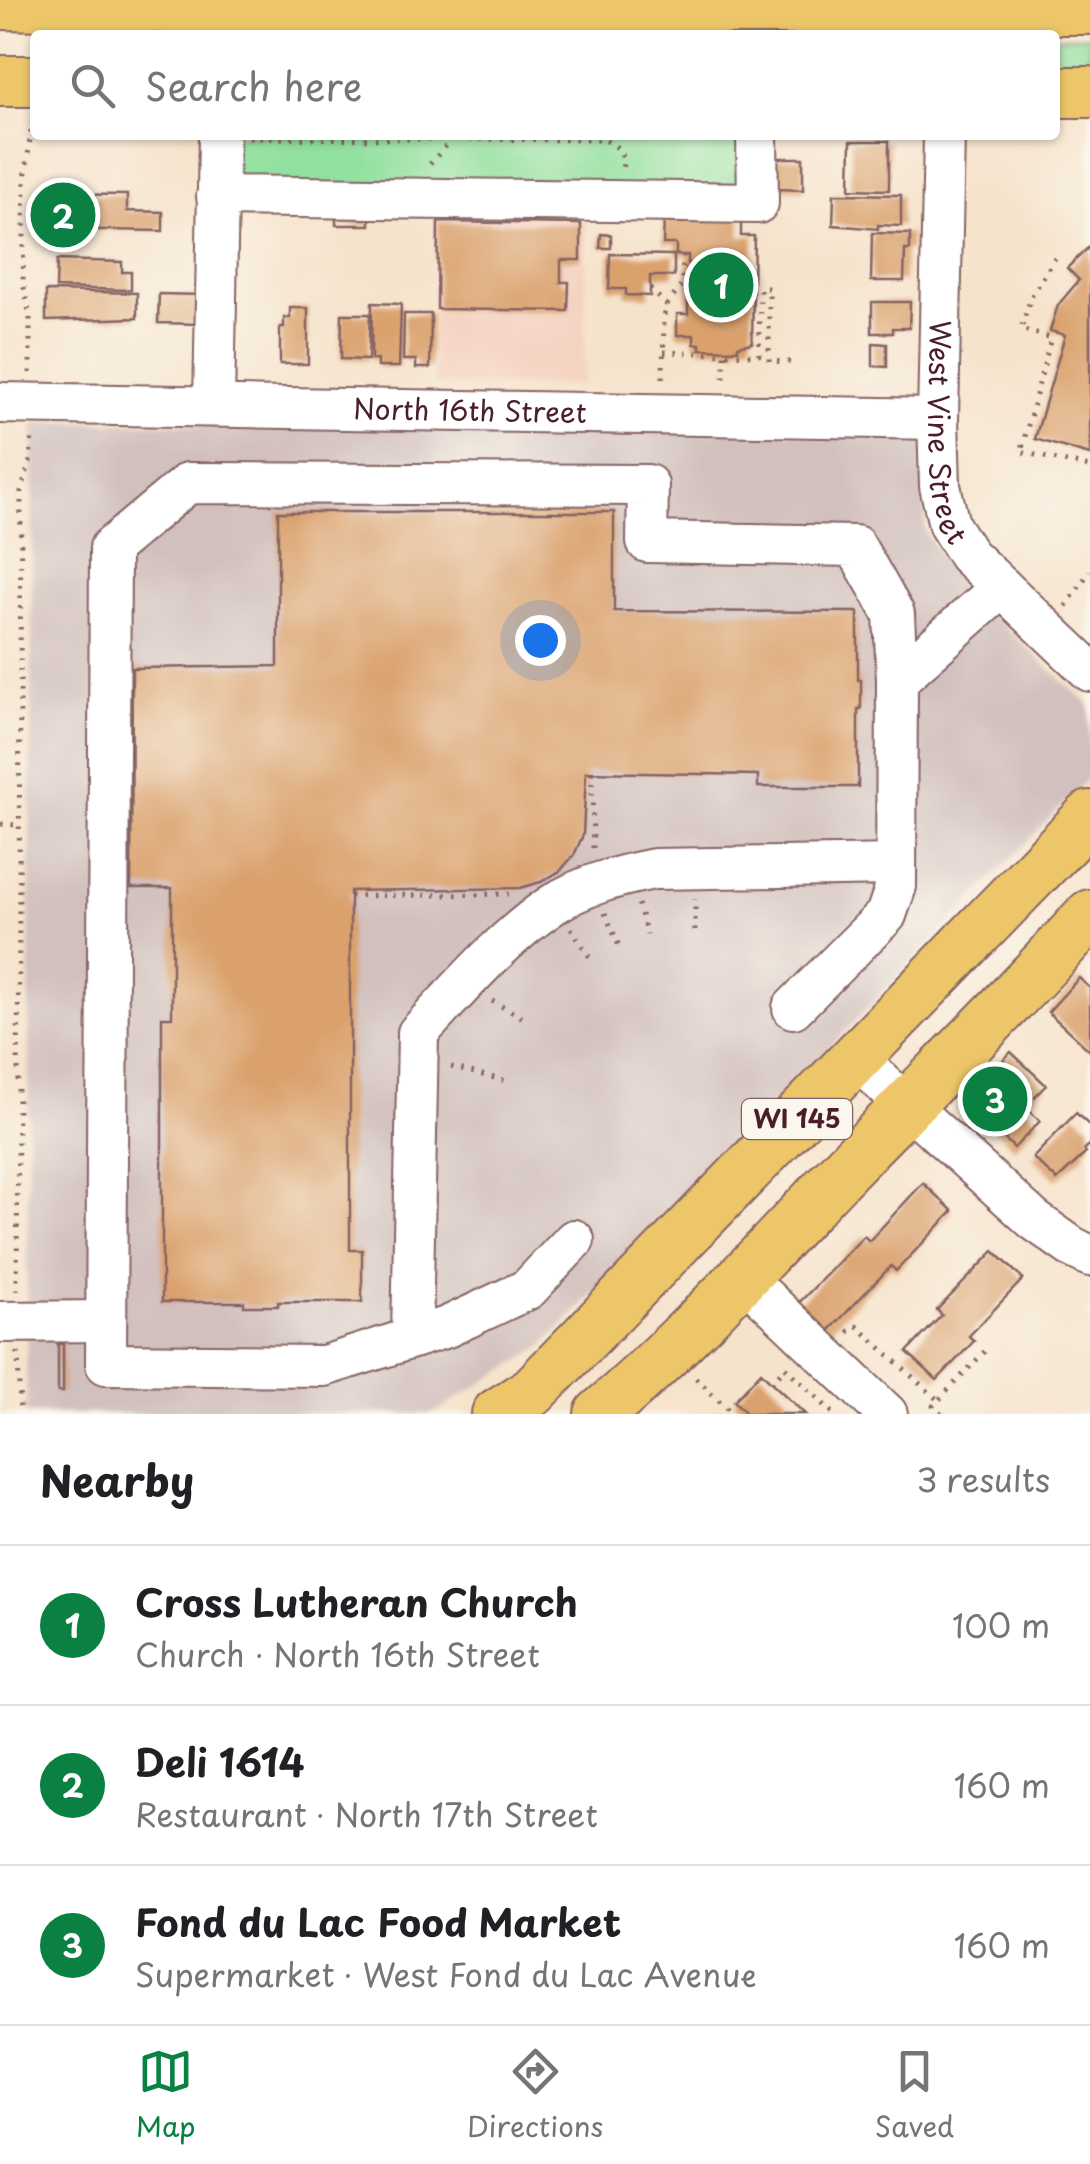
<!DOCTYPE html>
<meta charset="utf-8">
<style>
:root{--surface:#fff;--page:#f2f2f2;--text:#202124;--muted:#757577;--line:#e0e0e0;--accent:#0b8043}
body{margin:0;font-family:"Playpen Sans",sans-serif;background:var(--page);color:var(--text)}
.you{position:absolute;left:540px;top:640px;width:35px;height:35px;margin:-25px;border:8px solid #fff;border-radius:50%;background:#1a73e8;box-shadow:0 0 0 15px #1a73e833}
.badge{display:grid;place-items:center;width:65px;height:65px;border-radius:50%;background:var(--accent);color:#fff;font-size:32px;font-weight:700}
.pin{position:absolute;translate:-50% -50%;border:5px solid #fff;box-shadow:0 2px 10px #0006}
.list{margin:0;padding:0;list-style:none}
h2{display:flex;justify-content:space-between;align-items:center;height:130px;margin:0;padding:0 40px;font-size:42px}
h2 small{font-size:32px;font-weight:400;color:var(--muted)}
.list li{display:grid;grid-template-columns:65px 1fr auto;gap:30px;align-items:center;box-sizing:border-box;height:160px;padding:0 40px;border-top:2px solid var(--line)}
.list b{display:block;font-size:38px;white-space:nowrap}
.list p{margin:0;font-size:32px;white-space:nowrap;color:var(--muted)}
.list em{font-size:32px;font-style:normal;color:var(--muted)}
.icon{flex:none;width:55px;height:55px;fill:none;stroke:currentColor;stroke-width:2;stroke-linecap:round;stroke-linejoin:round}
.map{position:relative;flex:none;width:1090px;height:1414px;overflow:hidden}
.search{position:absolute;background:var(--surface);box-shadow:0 2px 8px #0004;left:30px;right:30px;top:30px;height:110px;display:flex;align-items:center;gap:25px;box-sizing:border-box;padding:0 35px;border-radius:10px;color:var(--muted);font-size:38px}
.sheet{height:610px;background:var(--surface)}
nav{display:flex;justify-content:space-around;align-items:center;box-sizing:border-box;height:140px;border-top:2px solid var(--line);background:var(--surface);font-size:28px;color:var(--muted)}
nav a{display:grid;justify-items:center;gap:5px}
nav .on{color:var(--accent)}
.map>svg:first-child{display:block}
.built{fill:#f5d3c2}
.industrial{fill:#d1c0bd}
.green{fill:#91e09f;stroke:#6e8065;stroke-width:2.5}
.building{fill:#daa16d}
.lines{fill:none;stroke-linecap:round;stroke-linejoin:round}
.minor-casing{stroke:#866463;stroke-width:44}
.major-casing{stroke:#866463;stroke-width:54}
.path{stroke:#866463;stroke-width:5;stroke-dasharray:2.5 8;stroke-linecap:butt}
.minor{stroke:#fff;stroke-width:40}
.major{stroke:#ecc669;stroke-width:50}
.labels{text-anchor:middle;stroke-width:9;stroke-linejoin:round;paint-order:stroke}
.shield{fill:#fbf7ec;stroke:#7f6065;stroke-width:2.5}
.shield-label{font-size:25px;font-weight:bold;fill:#4a1f2b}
.street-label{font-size:28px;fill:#4a1f2b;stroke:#fbf7ec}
</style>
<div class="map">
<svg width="1090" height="1414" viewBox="0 0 1090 1414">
<rect width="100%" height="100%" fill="#fbf7ec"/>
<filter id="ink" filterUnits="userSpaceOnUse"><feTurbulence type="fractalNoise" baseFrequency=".01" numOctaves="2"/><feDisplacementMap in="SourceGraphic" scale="20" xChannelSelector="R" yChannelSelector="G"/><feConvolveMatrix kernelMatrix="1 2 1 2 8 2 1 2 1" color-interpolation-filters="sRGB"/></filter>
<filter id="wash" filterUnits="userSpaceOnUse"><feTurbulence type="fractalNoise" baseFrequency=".0048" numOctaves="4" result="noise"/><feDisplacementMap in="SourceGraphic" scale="40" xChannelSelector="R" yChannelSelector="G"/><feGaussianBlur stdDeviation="2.25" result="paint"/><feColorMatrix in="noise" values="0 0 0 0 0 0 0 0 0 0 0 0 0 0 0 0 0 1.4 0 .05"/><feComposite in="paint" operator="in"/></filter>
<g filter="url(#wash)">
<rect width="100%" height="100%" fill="#f6e3cc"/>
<polygon class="built" points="434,207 587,209 584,385 433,384"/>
<polygon class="industrial" points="63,422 925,434 925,532 960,586 1090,706 1090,776 542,1347 432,1414 26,1414 33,424"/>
<g class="green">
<polygon points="1090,35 1090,68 1055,68 1055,38"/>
<polygon points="231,135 743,135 742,194 230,186"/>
</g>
<g id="blocks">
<g class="building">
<polygon points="851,141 889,141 889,190 850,189"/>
<polygon points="776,158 803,158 803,190 776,189"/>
<polygon points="47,194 127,195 127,211 163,212 163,231 47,229"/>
<polygon points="834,194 901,195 901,226 878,225 878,229 833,225"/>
<polygon points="336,204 370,205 370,225 336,225"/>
<polygon points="741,209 741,236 754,236 752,343 738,346 738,350 700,349 700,344 694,344 694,335 677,335 677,314 688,314 688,255 676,255 676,244 663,244 664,218"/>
<polygon points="438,222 581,224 581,260 561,260 561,282 569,282 568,311 437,309"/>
<polygon points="872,233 910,234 910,250 905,250 904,281 871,281"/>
<polygon points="601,234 611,235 611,248 600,248"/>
<polygon points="1090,246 1090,455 1035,439 1065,335 1050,331 1058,305 1079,280 1067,268"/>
<polygon points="610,254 674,255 674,276 650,276 650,296 626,295 626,289 609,289"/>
<polygon points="57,260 122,262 122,272 131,272 131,290 56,288"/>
<polygon points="46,291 137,293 137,318 46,321"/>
<polygon points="159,294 201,295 200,324 158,323"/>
<polygon points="872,302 910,302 909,328 893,328 893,333 872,333"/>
<polygon points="372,303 401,304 399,367 377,367 377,360 371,360"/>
<polygon points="290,308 308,308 308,364 280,364 280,327 284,327 284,318 290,318"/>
<polygon points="342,314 370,314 368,360 341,359"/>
<polygon points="404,314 431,314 430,368 416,368 416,360 403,360"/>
<polygon points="873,343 887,344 887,367 873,366"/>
<polygon points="278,512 614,512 614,611 858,612 858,680 861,680 861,709 858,709 858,787 758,787 758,775 586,772 583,835 574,855 560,871 541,882 520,888 350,891 350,1250 362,1250 362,1302 278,1302 278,1306 244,1306 244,1302 162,1302 162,1017 172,1017 172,888 131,888 132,668 278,666"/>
<polygon points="1079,978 1090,988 1090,1051 1048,1012"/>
<polygon points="1011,1052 1046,1085 1025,1107 1040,1121 1014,1148 965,1100"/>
<polygon points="1076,1113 1090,1126 1090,1144 1084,1150 1086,1153 1057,1180 1033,1158"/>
<polygon points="923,1183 953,1211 896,1271 891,1266 823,1337 793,1309 864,1236 869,1241"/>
<polygon points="994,1251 1023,1279 969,1336 974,1341 937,1380 907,1352 942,1315 937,1310"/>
<rect x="58" y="1344" width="5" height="48"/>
<polygon points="761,1372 772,1383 805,1414 747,1414 734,1401"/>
</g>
</g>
</g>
<g filter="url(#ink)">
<use href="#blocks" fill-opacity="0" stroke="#866463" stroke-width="2.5"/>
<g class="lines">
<defs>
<g id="minor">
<path id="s1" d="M944 135 938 419 940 486 949 525 968 555 1090 671"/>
<polyline points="217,196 758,203 757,135"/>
<path id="s2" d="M0 403 938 419"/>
<polyline points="214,406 219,135"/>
<polyline points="793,1008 886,915 896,886 897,680 1002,587"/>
<polyline points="856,1059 1034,1220 1072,1247 1090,1256"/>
<polyline points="574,1240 528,1289 447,1327 324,1366 106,1364 110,548 188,483 648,485 647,542 855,546 894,614 897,680"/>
<polyline points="742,1276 887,1414"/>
<polyline points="0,1322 106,1321"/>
<path d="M412 1338 418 1033C460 988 501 940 552 905 582 885 619 876 654 869L896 865"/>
</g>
<g id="major">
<polyline points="0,4 221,9 1090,9"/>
<polyline points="0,81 35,81"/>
<polyline points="1055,92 1090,92"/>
<polyline points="497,1414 533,1391 1090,816"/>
<path d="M600 1414C689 1338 767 1251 847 1167 928 1083 1012 1002 1090 915"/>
</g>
</defs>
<use href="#minor" class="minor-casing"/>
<use href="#major" class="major-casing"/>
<g class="path">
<path d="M249 138 604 140C617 145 626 153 622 168"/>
<polyline points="430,164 446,146 447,138"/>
<polyline points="1055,258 1031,297 1021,329 1051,338 1021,452 1090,467"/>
<polyline points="650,289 667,305"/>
<polyline points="664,352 759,355 760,288 769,288 769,361 790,362"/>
<polyline points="30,373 30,316 23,283 25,180 33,115"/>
<polyline points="663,378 664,317 667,305 682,285 683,255"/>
<polyline points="724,378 725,354"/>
<polyline points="1066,606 1090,571"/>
<polyline points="592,772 593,854"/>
<polyline points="1,824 17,825"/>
<polyline points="350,896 509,894"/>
<polyline points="638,904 647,935"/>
<polyline points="605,913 619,946"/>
<polyline points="571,928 591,959"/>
<polyline points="695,931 695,899"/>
<polyline points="492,1001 529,1021"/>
<polyline points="451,1067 506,1081"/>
<polyline points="17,1291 21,492 30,461 32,434"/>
<polyline points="848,1332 857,1326 939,1401"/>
<polyline points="18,1352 20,1414"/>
<polyline points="696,1378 733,1414"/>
<polyline points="772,1383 785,1367 834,1414"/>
<polyline points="941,1414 933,1406 989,1347"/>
</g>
<use href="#minor" class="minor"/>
<use href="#major" class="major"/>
</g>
</g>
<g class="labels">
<rect class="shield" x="742" y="1099" width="110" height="40" rx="8"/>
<g class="shield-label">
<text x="797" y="1128">WI 145</text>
</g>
<g class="street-label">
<text dy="10" stroke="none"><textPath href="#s2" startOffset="470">North 16th Street</textPath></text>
<text dy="10" stroke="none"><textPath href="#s1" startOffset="298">West Vine Street</textPath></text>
</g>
</g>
</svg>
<div class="you"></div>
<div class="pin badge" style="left:721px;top:285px">1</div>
<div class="pin badge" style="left:63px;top:215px">2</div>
<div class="pin badge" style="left:995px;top:1099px">3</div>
<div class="search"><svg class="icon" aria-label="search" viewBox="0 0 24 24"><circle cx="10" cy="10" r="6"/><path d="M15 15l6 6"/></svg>Search here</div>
</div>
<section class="sheet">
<h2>Nearby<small>3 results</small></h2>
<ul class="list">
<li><span class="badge">1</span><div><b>Cross Lutheran Church</b><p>Church · North 16th Street</p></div><em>100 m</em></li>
<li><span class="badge">2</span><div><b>Deli 1614</b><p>Restaurant · North 17th Street</p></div><em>160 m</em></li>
<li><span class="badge">3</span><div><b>Fond du Lac Food Market</b><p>Supermarket · West Fond du Lac Avenue</p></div><em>160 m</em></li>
</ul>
</section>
<nav>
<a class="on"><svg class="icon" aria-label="map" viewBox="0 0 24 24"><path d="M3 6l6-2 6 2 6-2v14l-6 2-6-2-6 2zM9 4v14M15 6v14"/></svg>Map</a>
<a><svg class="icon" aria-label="directions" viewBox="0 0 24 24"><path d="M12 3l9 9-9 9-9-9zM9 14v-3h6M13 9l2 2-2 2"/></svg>Directions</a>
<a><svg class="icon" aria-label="saved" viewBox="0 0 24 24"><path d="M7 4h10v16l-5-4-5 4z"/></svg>Saved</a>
</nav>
